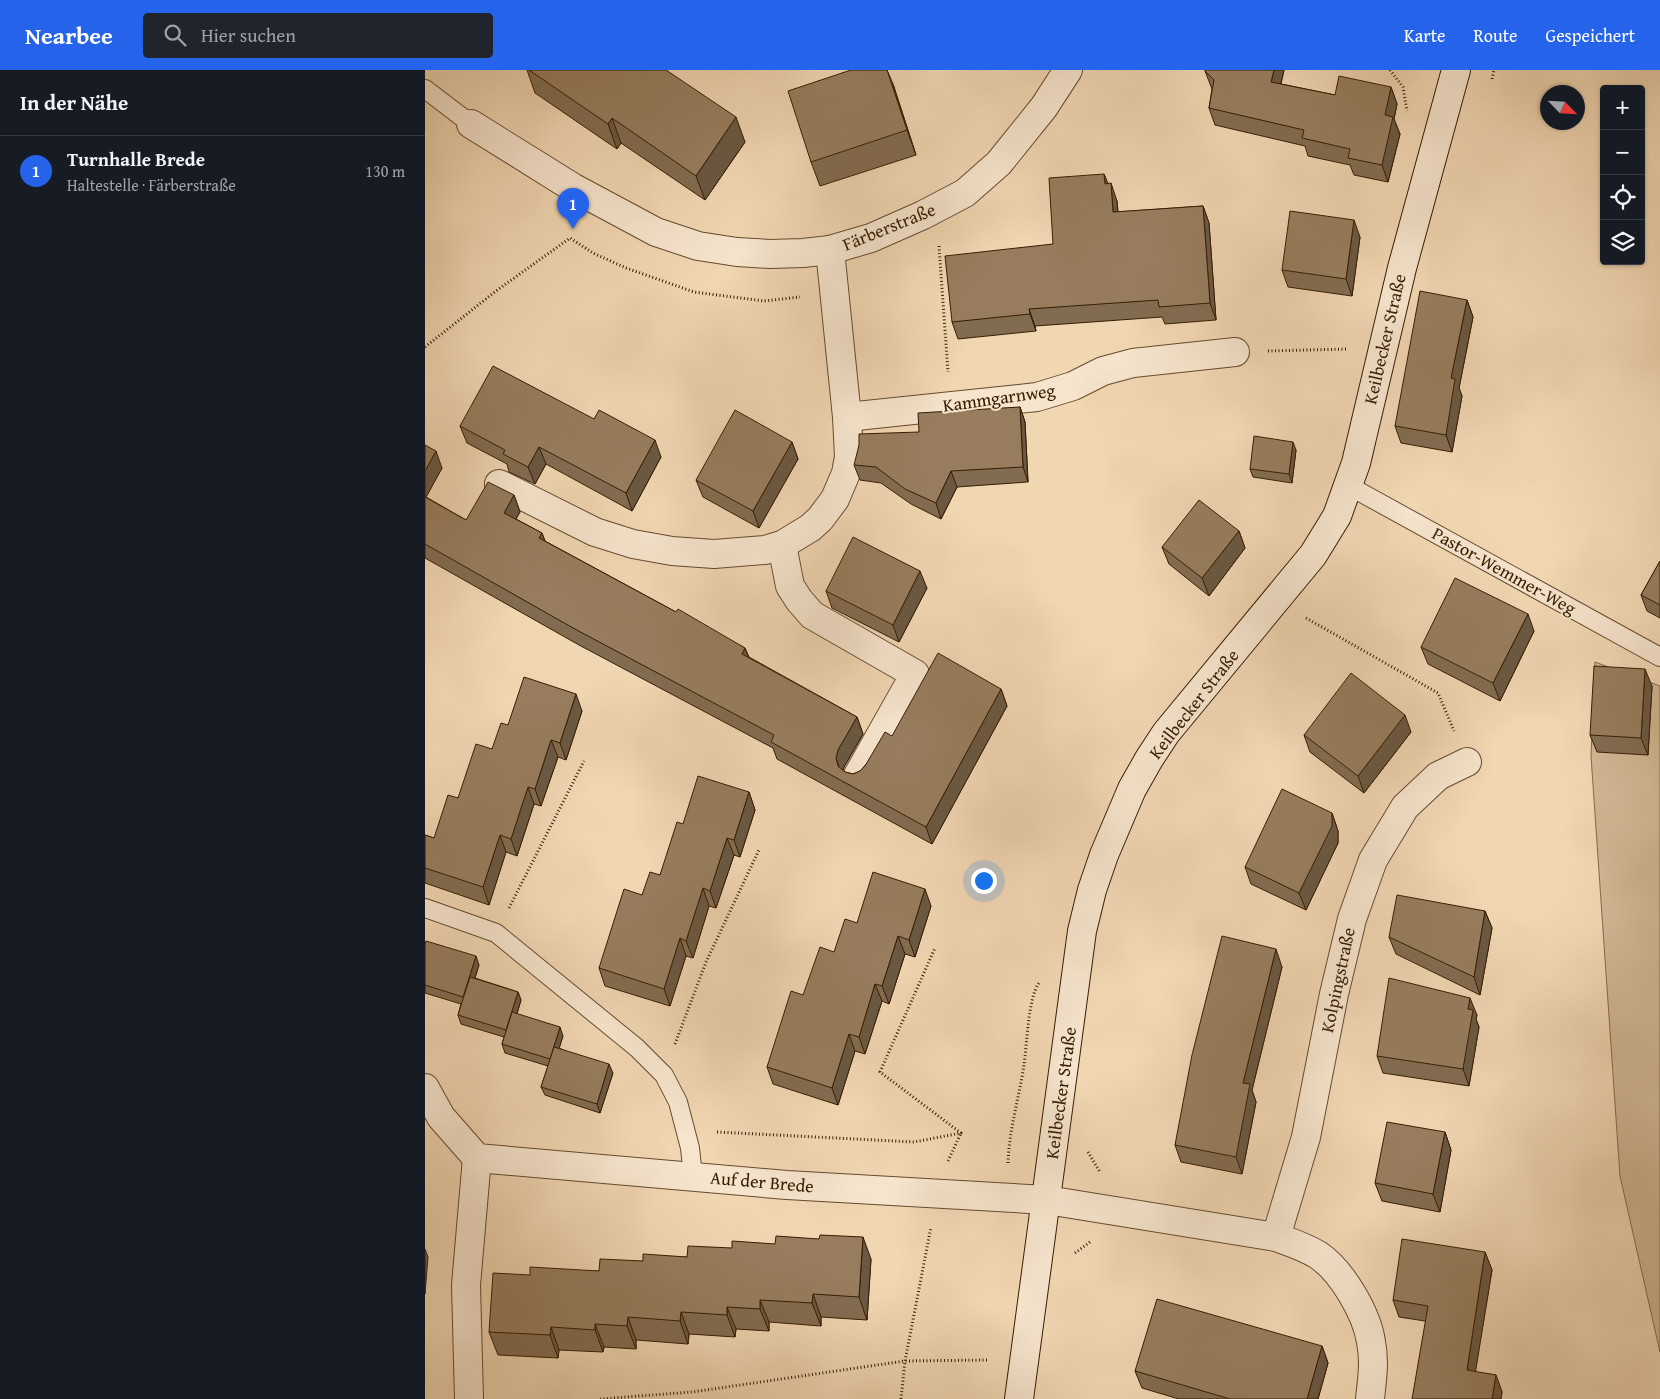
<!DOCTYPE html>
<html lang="de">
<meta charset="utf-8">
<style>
:root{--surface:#171b24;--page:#20242c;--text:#f1f3f6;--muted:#9ea1a6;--line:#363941;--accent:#2563eb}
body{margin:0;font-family:"Gentium Book Plus",serif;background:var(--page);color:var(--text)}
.controls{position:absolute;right:15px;top:15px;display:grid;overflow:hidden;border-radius:5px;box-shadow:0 1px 4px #0004}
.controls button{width:45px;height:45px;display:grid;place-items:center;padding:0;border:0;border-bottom:1px solid var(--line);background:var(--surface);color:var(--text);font:25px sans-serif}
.compass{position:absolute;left:1115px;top:15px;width:45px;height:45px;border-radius:50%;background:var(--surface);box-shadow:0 1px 4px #0004;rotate:115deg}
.you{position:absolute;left:558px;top:810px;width:18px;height:18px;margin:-12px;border:4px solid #fff;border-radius:50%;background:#1a73e8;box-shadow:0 0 0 8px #1a73e833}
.badge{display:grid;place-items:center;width:32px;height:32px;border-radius:50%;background:var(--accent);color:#fff;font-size:16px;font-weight:700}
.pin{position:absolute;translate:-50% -41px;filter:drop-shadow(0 1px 2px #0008)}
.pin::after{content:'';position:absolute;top:26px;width:18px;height:15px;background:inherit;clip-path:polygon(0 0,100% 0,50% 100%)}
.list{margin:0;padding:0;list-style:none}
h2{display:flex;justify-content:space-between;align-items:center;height:65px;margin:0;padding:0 20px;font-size:21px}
h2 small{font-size:16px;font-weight:400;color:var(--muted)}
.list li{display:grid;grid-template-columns:32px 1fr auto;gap:15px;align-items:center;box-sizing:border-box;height:70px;padding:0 20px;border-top:1px solid var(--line)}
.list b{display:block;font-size:19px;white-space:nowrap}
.list p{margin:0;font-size:16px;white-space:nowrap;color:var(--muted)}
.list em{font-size:16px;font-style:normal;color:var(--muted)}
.icon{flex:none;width:28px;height:28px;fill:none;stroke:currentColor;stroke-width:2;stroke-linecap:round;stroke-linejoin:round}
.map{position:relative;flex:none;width:1235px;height:1329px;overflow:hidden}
header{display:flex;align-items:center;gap:30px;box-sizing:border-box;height:70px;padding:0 25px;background:var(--accent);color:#fff}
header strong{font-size:24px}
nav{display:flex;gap:28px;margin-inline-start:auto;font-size:18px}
.search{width:350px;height:45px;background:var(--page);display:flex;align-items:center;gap:12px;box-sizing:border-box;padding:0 18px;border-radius:5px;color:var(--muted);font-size:19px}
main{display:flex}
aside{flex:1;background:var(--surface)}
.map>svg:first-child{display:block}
.green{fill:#d1b794;stroke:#846a4b}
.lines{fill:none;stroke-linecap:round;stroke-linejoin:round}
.service-casing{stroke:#654b2e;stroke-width:20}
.minor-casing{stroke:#654b2e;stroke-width:30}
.secondary-casing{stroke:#361d02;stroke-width:30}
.path{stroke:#361d02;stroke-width:3;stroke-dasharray:1 2.5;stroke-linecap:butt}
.service{stroke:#f6e4cd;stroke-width:18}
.minor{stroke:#f6e4cd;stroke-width:28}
.secondary{stroke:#f6e4cd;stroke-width:28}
.wall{fill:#826c51;stroke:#361d02}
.shaded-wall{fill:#6a5842;stroke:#361d02}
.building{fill:#977d5e;stroke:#361d02}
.labels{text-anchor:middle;stroke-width:4;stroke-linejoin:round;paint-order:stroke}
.street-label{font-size:18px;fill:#361d02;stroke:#f6e4cd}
</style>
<header>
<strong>Nearbee</strong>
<div class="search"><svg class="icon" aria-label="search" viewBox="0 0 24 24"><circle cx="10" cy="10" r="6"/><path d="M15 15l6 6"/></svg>Hier suchen</div>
<nav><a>Karte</a><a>Route</a><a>Gespeichert</a></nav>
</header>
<main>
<aside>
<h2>In der Nähe<small></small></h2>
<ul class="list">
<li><span class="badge">1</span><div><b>Turnhalle Brede</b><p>Haltestelle · Färberstraße</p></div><em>130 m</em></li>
</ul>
</aside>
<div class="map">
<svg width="1235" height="1329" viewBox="0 0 1235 1329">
<rect width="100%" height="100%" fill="#f1d6b2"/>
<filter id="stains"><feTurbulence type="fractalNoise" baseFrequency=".004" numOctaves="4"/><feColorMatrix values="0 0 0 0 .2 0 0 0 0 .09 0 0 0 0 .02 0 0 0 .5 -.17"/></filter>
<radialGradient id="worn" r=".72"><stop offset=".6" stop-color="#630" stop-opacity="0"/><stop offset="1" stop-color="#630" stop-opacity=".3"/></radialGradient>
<polygon class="green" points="1170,592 1235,616 1235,1282 1195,1106 1166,686"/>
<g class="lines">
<defs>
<g id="service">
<polyline points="0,19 46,54"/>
<polyline points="924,416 1235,587"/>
<polyline points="0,838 71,863 212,978 239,1005 253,1032 265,1078 268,1106"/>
</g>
<g id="minor">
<polyline points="46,54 147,117 231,162 273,176 312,182 345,184 378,183 405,180 446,168 498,145 540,123 574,93 619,37 643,0"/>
<polyline points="422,347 612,327 648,316 678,301 708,293 810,282"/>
<polyline points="74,414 170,462 208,474 247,481 289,484 340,480 357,475 385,458 395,449 410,429 421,403 424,387 422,347 405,180"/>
<polyline points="357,475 365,516 374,530 387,545 490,604 433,705"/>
<path d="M0 1018 16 1047 52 1088 362 1115 622 1130 851 1167C865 1172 880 1177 893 1185 917 1201 942 1244 946 1272 950 1291 947 1310 945 1329"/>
<polyline points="851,1167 881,1067 909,924 927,849 948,790 980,737 1013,706 1042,692"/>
<polyline points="44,1329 41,1215 52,1088"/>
</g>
<polyline id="secondary" points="594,1329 657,861 667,820 679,785 707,719 724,689 741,663 888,485 912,446 931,393 977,198 1031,0"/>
</defs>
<use href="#service" class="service-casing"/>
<use href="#minor" class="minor-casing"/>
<use href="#secondary" class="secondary-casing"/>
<g class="path">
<polyline points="965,0 978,17 982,41"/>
<polyline points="1067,9 1069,0"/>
<polyline points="514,176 523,302"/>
<polyline points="0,277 71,221 145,168 168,183 201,198 269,222 339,231 375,227"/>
<polyline points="843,281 922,279"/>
<polyline points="881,548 1013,623 1029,661"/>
<polyline points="84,838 159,691"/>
<polyline points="250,974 281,892 334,780"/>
<polyline points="292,1062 489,1072 536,1063 455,1002 510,878"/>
<polyline points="663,1082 675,1102"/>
<polyline points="523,1091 536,1063"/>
<path d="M583 1093C584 1060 594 1028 599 995 602 975 603 928 614 913"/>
<polyline points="650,1183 665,1172"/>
<polyline points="175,1329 267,1322 480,1291 564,1290"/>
<polyline points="476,1329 480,1291 506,1157"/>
</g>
<use href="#service" class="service"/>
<use href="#minor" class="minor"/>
<use href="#secondary" class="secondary"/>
</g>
<g class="wall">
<polygon points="102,0 241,0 320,72 280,130 196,73 192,79 110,23"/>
<polygon points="859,0 856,14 910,25 966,17 972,34 969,49 975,64 963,112 929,105 925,95 883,86 880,76 790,55 784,38 787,19 780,1"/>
<polygon points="468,14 491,85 395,116 386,92"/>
<polygon points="679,104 683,114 692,131 693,142 778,136 784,153 791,250 740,254 737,247 610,256 611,261 533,269 527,252 628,174"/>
<polygon points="935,167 927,226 863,217 857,200"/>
<polygon points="1042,230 1048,247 1034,318 1037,326 1027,382 976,373 970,356"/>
<polygon points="595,337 600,352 603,412 532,417 516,449 486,434 456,413 435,410 429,395 494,362"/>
<polygon points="35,356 236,387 207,441 121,394 110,414 84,402 82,394 42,373"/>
<polygon points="367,372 373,389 334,458 278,427 271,410"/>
<polygon points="0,375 17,398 1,427 41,450 89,425 95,442 91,449 117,463 120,471 251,542 320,578 324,587 432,647 438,664 419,697 418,701 420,702 428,704 435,701 467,666 576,619 582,636 507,774 352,689 348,678 154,575 0,488"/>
<polygon points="871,380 867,413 828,407 825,399"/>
<polygon points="814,461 820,478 784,526 744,494 737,477"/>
<polygon points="1235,491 1235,548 1222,541 1216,525"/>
<polygon points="502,518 474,572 407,538 401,521"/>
<polygon points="1109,561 1075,631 1003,594 996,577"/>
<polygon points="1227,616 1223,685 1172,682 1165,665"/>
<polygon points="157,641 141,690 133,687 116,736 109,734 92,786 81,782 64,835 0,813 0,765 9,768 33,728 67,679 83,655"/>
<polygon points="986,662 939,723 885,682 879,665"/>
<polygon points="324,722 330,740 315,787 309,785 291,838 284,836 268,888 261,886 245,936 180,916 174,898 217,825 235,805 258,754"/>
<polygon points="907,743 913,761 913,773 881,840 826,814 820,797"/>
<polygon points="506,836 490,887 480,884 464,934 457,931 440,984 430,981 413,1035 348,1014 342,997 378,925 409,882 432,853"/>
<polygon points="1060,841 1067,858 1055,925 971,884 964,867"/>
<polygon points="0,874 54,895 50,908 93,922 96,930 92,944 138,966 134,978 188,1003 175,1043 120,1025 116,1017 123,996 80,983 77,974 79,967 36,954 33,945 36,934 0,923"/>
<polygon points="857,897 827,1020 831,1032 817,1104 756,1092 750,1075"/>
<polygon points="1052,945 1051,949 1054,957 1044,1016 958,1003 952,986"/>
<polygon points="1020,1062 1026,1080 1015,1142 957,1131 950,1113"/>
<polygon points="1060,1182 1067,1200 1050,1302 1071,1305 1077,1322 1076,1329 1000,1251 974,1247 968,1230"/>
<polygon points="262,1187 446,1189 442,1250 396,1247 396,1256 344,1252 344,1261 311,1259 310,1267 264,1264 263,1274 211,1270 211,1279 179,1277 178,1282 134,1280 133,1288 73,1285 64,1262 105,1205 174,1201 218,1191"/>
<polygon points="897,1276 903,1293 893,1329 754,1329 717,1318 710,1301"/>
</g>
<g class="shaded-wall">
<polygon points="462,0 468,14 491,85 482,60"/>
<polygon points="849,0 859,0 852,29 846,12"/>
<polygon points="966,17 972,34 969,49 975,64 963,112 957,95 960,45"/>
<polygon points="311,47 320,72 280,130 271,106"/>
<polygon points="187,48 196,73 192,79 183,54"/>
<polygon points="679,104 686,121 680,114"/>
<polygon points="686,113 692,131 694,160 688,142"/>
<polygon points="778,136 784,153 791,250 785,233"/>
<polygon points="929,150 935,167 927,226 921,209"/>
<polygon points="1042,230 1048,247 1034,318 1037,326 1027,382 1021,365 1026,308"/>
<polygon points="604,239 610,256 611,261 605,244"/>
<polygon points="595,337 600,352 603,412 598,397"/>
<polygon points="230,370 236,387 207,441 201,423"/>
<polygon points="367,372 373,389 334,458 328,441"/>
<polygon points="868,372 871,380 867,413 864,404"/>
<polygon points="114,377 121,394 110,414 103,397"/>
<polygon points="11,381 17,398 0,429 0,401"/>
<polygon points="526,401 532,417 516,449 511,433"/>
<polygon points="89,425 95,442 85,459 79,443"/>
<polygon points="814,461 820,478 784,526 777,508"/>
<polygon points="117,463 123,480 114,468"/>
<polygon points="495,501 502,518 474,572 468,555"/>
<polygon points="1103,544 1109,561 1075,631 1068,613"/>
<polygon points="320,578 326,595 317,584"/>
<polygon points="1220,599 1227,616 1223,685 1216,668"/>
<polygon points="576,619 582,636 507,774 501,757"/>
<polygon points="151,624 157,641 141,690 135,673"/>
<polygon points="980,645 986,662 939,723 933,706"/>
<polygon points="432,647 438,664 419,697 417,705 419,712 411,688 413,680"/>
<polygon points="126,670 133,687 116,736 110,719"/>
<polygon points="103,717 109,734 92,786 86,769"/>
<polygon points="324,722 330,740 315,787 309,770"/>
<polygon points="907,743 913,761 913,773 881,840 874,823"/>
<polygon points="75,765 81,782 64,835 58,817"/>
<polygon points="302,768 309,785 291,838 285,821"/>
<polygon points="278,818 284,836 268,888 261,871"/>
<polygon points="500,819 506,836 490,887 484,870"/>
<polygon points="1060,841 1067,858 1055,925 1049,907"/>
<polygon points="473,866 480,884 464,934 457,916"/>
<polygon points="255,868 261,886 245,936 239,919"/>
<polygon points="851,879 857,897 827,1020 831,1032 817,1104 811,1087 818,1013"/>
<polygon points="51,886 54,895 41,936 38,927"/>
<polygon points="450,914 457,931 440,984 434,967"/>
<polygon points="93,922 96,930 84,969 81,960"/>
<polygon points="1045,928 1052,945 1051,949 1054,957 1044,1016 1038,999 1043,939"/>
<polygon points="135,957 138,966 128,998 125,989"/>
<polygon points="424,964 430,981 413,1035 407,1018"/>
<polygon points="184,994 188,1003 175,1043 172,1034"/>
<polygon points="1020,1062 1026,1080 1015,1142 1008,1124"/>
<polygon points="438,1167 446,1189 442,1250 434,1227"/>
<polygon points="0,1179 3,1187 0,1224"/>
<polygon points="1060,1182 1067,1200 1048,1317 1042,1300"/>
<polygon points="388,1224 396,1247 396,1256 387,1233"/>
<polygon points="335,1230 344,1252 344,1261 335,1239"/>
<polygon points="302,1237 311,1259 310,1267 302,1245"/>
<polygon points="256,1242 264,1264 263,1274 255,1251"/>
<polygon points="203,1247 211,1270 211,1279 202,1256"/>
<polygon points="170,1254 179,1277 178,1282 170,1260"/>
<polygon points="126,1257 134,1280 133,1288 125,1265"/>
<polygon points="897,1276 903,1293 893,1329 882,1329"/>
<polygon points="1071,1305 1077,1322 1076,1329 1067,1329"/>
</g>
<g class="building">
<polygon points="104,0 241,0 311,47 271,106 187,48 183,54"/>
<polygon points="426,0 462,0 482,60 386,92 363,21"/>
<polygon points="780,0 849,0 846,12 910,25 914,6 966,17 960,45 968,47 957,95 923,88 925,79 877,68 879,60 784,38 789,10 780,1"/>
<polygon points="679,104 680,114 686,113 688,142 778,136 785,233 734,237 733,230 604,239 605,244 527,252 520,186 628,174 624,108"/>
<polygon points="865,141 929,150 921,209 857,200"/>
<polygon points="995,221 1042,230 1026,308 1030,309 1021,365 970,356"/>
<polygon points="68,296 169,349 174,340 230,370 201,423 114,377 103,397 78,384 80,380 35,356"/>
<polygon points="595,337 598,397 526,401 511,433 480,419 451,397 429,395 434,375 434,364 494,362 493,343"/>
<polygon points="310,340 367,372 328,441 271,410"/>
<polygon points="829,366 868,372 864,404 825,399"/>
<polygon points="0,375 11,381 0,401"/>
<polygon points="63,412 89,425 79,443 117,463 114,468 251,542 253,539 320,578 317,584 432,647 413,680 411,688 413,696 420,702 428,704 435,701 440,696 460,662 467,666 513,583 576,619 501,757 346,672 349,665 148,558 0,474 0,427 41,450"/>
<polygon points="774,430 814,461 777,508 737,477"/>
<polygon points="428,467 495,501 468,555 401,521"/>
<polygon points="1235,491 1235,535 1216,525"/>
<polygon points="1030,508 1103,544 1068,613 996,577"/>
<polygon points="1169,596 1220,599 1216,668 1165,665"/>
<polygon points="926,603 980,645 933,706 879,665"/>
<polygon points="99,607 151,624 135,673 126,670 110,719 103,717 86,769 75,765 58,817 0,798 0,765 9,768 23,725 33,728 51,674 67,679 76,653 83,655"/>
<polygon points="273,706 324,722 309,770 302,768 285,821 278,818 261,871 255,868 239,919 174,898 199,819 217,825 225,802 235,805 252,752 258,754"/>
<polygon points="857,719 907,743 907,756 874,823 820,797"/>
<polygon points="448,802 500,819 484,870 473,866 457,916 450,914 434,967 424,964 407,1018 342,997 366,921 378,925 395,877 409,882 420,849 432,853"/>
<polygon points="972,825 1060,841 1049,907 964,867"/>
<polygon points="797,866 851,879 818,1013 825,1014 811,1087 750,1075 767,985"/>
<polygon points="1,871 51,886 38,927 0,915 0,874"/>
<polygon points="45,907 93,922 81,960 33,945"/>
<polygon points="964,908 1045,928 1043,939 1048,940 1038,999 952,986"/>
<polygon points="87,942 135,957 125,989 77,974"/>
<polygon points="129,977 184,994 172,1034 116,1017"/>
<polygon points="962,1052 1020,1062 1008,1124 950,1113"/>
<polygon points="395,1165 438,1167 434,1227 388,1224 387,1233 335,1230 335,1239 302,1237 302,1245 256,1242 255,1251 203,1247 202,1256 170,1254 170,1260 126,1257 125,1265 64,1262 68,1203 105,1205 105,1197 174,1201 175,1189 218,1191 218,1184 262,1187 263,1176 307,1178 307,1171 350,1174 351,1166 394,1169"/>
<polygon points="977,1169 1060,1182 1042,1300 1071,1305 1067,1329 987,1329 1003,1236 968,1230"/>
<polygon points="732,1229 897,1276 882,1329 805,1329 710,1301"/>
</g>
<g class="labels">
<g class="street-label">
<text transform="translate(464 157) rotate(-22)" y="6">Färberstraße</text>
<text transform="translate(960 269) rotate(-77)" y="6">Keilbecker Straße</text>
<text transform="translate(574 328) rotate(-8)" y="6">Kammgarnweg</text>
<text transform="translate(1079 501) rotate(29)" y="6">Pastor-Wemmer-Weg</text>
<text transform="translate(769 634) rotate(-52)" y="6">Keilbecker Straße</text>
<text transform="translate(913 910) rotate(-78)" y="6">Kolpingstraße</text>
<text transform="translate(636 1023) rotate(-82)" y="6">Keilbecker Straße</text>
<text transform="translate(337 1112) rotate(5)" y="6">Auf der Brede</text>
</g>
</g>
<rect width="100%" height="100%" filter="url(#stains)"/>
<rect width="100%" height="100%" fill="url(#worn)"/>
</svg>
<div class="controls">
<button>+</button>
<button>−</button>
<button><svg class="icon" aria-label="locate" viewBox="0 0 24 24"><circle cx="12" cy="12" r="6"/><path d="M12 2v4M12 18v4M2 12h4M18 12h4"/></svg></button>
<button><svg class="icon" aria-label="layers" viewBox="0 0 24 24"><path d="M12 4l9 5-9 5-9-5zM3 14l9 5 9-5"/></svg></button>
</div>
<svg class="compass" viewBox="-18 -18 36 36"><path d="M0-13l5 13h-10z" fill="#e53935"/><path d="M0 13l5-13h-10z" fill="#9ea1a6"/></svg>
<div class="you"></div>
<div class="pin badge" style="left:148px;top:159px">1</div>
</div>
</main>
